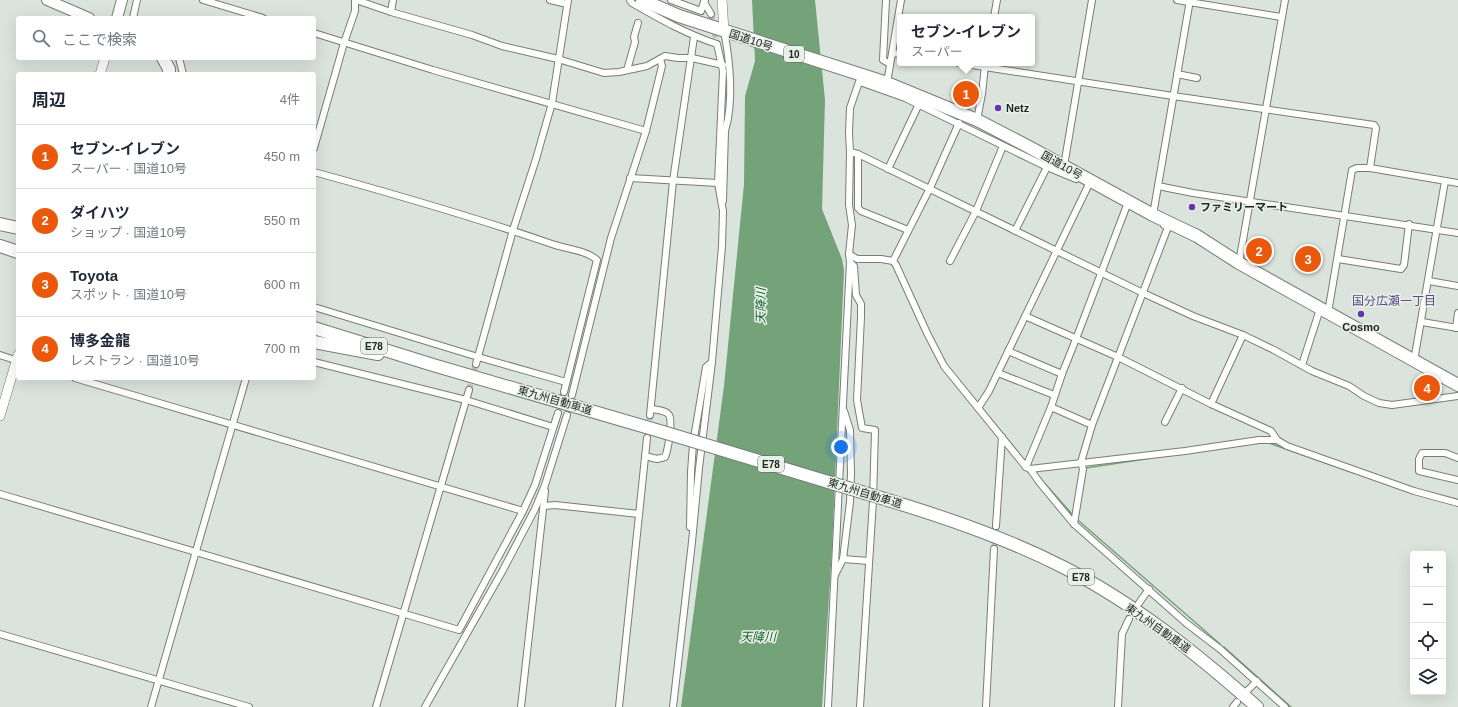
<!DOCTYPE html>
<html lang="ja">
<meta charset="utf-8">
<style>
:root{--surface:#fff;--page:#f6f6f7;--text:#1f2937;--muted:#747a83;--line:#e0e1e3;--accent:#ea580c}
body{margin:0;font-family:Arial,"Noto Sans JP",sans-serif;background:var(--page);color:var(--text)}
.controls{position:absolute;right:12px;bottom:12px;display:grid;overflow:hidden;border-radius:4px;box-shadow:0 4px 16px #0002}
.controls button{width:36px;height:36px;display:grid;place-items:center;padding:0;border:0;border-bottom:1px solid var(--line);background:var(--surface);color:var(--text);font:20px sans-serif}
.you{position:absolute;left:841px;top:447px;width:14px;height:14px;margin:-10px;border:3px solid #fff;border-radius:50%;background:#1a73e8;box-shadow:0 0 0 6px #1a73e833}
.badge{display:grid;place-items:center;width:26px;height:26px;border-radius:50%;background:var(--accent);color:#fff;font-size:13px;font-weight:700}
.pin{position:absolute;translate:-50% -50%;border:2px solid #fff;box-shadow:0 1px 4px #0006}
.popup{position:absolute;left:897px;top:14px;width:138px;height:52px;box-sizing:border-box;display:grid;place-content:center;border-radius:4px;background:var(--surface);filter:drop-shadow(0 1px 3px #0005);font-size:13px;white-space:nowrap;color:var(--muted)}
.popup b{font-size:15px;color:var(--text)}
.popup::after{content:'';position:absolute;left:50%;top:100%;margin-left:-8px;border:8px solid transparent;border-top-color:var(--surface)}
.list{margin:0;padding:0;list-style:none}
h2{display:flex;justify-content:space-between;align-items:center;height:52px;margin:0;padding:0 16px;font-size:17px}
h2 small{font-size:13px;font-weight:400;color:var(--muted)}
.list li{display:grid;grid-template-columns:26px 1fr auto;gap:12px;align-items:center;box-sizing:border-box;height:64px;padding:0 16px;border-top:1px solid var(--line)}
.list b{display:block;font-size:15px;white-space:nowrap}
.list p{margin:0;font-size:13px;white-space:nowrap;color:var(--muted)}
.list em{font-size:13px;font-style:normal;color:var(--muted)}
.icon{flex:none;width:22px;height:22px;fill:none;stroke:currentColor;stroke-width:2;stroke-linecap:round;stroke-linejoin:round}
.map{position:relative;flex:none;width:1458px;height:707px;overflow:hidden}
.search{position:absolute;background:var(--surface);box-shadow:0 4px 16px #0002;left:16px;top:16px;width:300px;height:44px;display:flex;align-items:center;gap:10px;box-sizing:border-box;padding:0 14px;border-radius:4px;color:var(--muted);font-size:15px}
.panel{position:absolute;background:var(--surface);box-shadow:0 4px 16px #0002;left:16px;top:72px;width:300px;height:308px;border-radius:4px}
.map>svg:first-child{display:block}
.water{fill:#74a37a}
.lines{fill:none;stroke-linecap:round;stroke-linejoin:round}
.stream{stroke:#74a37a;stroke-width:1.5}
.street-tunnel{stroke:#b6beb7;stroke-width:6;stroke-dasharray:6 3;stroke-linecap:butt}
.street-casing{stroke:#767e76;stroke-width:8}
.secondary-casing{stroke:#767e76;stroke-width:10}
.primary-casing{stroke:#767e76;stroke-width:12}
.highway-casing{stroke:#767e76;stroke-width:14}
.street{stroke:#fff;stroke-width:6}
.secondary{stroke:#fff;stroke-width:9}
.primary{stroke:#fff;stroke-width:10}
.highway{stroke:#fff;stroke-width:12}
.highway-bridge-casing{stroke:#767e76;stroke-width:14;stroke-linecap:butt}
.highway-bridge{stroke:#fff;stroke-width:12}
.poi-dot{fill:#6634ab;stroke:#e8f1e9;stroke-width:1.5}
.labels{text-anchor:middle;stroke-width:3;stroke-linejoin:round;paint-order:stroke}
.shield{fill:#e8f1e9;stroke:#5d625e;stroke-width:1}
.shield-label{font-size:10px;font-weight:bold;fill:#222522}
.street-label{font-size:11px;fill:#222522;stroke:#e8f1e9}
.poi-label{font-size:11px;font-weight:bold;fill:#222522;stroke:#e8f1e9;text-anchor:start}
.neighbourhood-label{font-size:12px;fill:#5c4785;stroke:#e8f1e9}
.water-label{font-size:12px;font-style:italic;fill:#1b612c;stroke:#e8f1e9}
</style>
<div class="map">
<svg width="1458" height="707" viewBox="0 0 1458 707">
<rect width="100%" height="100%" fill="#dbe4dc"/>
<polygon class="water" points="752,0 815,0 825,100 822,209 842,259 844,270 832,549 822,707 681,707 724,386 744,184 745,96 755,61"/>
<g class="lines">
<g class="stream">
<polyline points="1269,443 1354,473"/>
<polyline points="1086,468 1152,458"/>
<polyline points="1040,478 1072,514"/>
<polyline points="1079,521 1220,644"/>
<polyline points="1224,647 1291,707"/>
</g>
<g class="street-tunnel">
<polyline points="711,14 717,44"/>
<polyline points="469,390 476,364"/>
<polyline points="647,438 650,415"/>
<polyline points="994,549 996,526"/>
</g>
<defs>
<g id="street">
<polyline points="203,0 263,18"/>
<polyline points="356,0 391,12 472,35 502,46 558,59 604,73 619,72 647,66 665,56 678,58 692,58 723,65"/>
<polyline points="550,0 567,4"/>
<path d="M630 0 632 3C660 19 686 34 717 44L723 71 718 183 723 211 722 246 712 362 699 468 692 542 673 707"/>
<polyline points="671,0 701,11 704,2"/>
<polyline points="705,0 704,2 711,14"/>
<polyline points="886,0 883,60 890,64"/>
<polyline points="1177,0 1281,17"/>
<polyline points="391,12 393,0"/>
<polyline points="994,17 997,0"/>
<polyline points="133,18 137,0"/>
<polyline points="314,33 433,70 646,131"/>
<polyline points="892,53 900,54"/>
<polyline points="179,58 183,74"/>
<polyline points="959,63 1173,96 1374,125 1376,128 1370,168 1458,183"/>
<polyline points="627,70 635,42 634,37 638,23"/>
<polyline points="1177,74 1197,78"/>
<polyline points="860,82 905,98 1047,167 1076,179"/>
<polyline points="887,83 901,0"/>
<polyline points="977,120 982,94 985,65"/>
<polyline points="314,148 344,43 355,11 355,0"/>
<polyline points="850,152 858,154 1143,293 1193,316 1243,335 1274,350 1312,371 1349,386 1364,396 1379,403 1392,405 1458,396"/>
<polyline points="858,154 858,208 861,211 908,230"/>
<polyline points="1064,166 1092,0"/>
<polyline points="888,169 919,104"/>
<path d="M314 172C394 194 474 217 552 244 566 249 586 250 597 260L564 392"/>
<polyline points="630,178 718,183"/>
<polyline points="1158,186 1193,193 1458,233"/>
<path d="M723 201 725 131C734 102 730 61 724 31"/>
<polyline points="1153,215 1190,0"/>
<polyline points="1015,231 1047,167"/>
<polyline points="849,254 857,259 881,259 893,261 896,265 927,333 944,366 1026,467 1030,469 1040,483 1074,524 1186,623 1220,649 1285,707"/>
<polyline points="1338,259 1401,269 1404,265 1409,224"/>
<polyline points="893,261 930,188 959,123"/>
<polyline points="950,261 976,211 1003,146"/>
<polyline points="850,262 854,266 856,295 861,304 861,317 857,400 862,428 875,430 873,501 860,707"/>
<polyline points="1239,263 1285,0"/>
<polyline points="1429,281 1458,286"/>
<polyline points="314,307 478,357 566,382"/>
<polyline points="1328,313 1352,170 1357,168 1370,168"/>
<polyline points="1025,316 1118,357 1211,404 1271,431 1277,440 1287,446 1414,491 1458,503"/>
<polyline points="1422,322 1458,328"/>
<polyline points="1456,328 1458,313"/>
<polyline points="1008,351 1062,374"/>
<polyline points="0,355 18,361"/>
<polyline points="1414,361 1445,181"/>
<polyline points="314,362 466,400 553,427"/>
<polyline points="476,364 513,230 536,159 552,103 568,0"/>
<polyline points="1302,365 1320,309"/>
<polyline points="998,373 1054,395"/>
<polyline points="75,378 523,511"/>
<polyline points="572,395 611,238 646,131 662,66 660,59"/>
<polyline points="1211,404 1243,335"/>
<polyline points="1051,407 1092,425"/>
<polyline points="978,408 989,391 1089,184"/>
<polyline points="650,415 673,181 694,37"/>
<polyline points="1165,422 1182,388"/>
<path d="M645 456 657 459 665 457C668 450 673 421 669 415 666 410 656 410 651 409"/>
<polyline points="1458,458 1445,453 1422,453 1419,459 1419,471 1458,480"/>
<polyline points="1026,467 1051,407 1062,374 1076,339 1127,205"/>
<polyline points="1030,469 1185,451 1259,440 1277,440"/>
<polyline points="0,494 459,630 523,511 535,485 558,413"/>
<polyline points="544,506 555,505 639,514"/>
<polyline points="1074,524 1083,469 1081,462 1092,425 1168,227 1164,225"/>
<polyline points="996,526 1002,437"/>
<polyline points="690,527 691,472 693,444 706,367 712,362"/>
<polyline points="843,559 869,561"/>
<polyline points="835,575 843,559 850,502 851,473 850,430 844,411"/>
<polyline points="1139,603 1149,589"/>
<polyline points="0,634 249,707"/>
<polyline points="1247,691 1257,681"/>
<polyline points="151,707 246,378"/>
<polyline points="376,707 469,390"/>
<polyline points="425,707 503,570 535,509 545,485 567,415"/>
<polyline points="521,707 545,491"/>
<polyline points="619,707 647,438"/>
<polyline points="828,707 850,262 849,254 852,225 849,205 850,152 849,133 850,108 860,79"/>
<polyline points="986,707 994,549"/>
<polyline points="1118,707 1122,634 1129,619"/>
<polyline points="1233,707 1237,702"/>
</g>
<g id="secondary">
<polyline points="722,0 724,31"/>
<polyline points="100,74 105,58"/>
<polyline points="0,416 18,355"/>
</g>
<g id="primary">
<polyline points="47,0 89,18"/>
<polyline points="117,18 122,0"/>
</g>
<g id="highway">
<polyline points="642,0 679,16 887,83 977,120 1029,147 1153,215 1197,236 1239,263 1458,385"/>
<polyline points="163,58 169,69 169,74"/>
<polyline points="0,224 18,228"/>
<polyline points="0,246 18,252"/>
<polyline points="314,328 433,365 663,432"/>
<polyline points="314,342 378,354"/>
<path d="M878 497C941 516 1004 537 1063 567 1134 603 1197 654 1257 707"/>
</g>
</defs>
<use href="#street" class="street-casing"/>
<use href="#secondary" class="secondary-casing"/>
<use href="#primary" class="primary-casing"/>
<use href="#highway" class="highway-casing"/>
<use href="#street" class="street"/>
<use href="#secondary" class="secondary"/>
<use href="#primary" class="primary"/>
<use href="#highway" class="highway"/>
<defs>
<polyline id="highway-bridge" points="663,432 878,497"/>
</defs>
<use href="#highway-bridge" class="highway-bridge-casing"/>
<use href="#highway-bridge" class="highway-bridge"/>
</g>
<g class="poi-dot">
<circle cx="998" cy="108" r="4"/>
<circle cx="1192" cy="207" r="4"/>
<circle cx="1361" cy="314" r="4"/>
</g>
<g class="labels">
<g class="shield">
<rect x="784" y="46" width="20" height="16" rx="3"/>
<rect x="361" y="338" width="26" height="16" rx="3"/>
<rect x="758" y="456" width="26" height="16" rx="3"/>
<rect x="1068" y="569" width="26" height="16" rx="3"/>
</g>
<g class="shield-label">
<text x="794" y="58">10</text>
<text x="374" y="350">E78</text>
<text x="771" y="468">E78</text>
<text x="1081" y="581">E78</text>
</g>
<g class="street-label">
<text transform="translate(751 40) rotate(18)" y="4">国道10号</text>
<text transform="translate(1062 165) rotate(29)" y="4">国道10号</text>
<text transform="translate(555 400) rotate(16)" y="4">東九州自動車道</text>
<text transform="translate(865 493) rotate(17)" y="4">東九州自動車道</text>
<text transform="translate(1158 628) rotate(35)" y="4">東九州自動車道</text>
</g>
<g class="poi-label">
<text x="1006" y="112">Netz</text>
<text x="1200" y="211">ファミリーマート</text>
<text x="1361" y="331" text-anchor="middle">Cosmo</text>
</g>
<g class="neighbourhood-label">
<text x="1394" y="305">国分広瀬一丁目</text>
</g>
<g class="water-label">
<text transform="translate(761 306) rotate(-89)" y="4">天降川</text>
<text x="758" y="641">天降川</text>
</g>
</g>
</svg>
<div class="controls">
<button>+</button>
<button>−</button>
<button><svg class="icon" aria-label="locate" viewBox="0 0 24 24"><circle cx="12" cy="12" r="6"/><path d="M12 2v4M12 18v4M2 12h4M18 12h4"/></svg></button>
<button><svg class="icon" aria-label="layers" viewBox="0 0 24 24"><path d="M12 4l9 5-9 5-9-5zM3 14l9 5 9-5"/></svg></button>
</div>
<div class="you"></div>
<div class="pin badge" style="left:966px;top:94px">1</div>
<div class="popup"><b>セブン-イレブン</b>スーパー</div>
<div class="pin badge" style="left:1259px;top:251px">2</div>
<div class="pin badge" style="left:1308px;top:259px">3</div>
<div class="pin badge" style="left:1427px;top:388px">4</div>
<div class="search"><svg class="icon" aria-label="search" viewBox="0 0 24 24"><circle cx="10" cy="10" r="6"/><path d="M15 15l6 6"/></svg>ここで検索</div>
<section class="panel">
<h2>周辺<small>4件</small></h2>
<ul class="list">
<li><span class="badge">1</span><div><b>セブン-イレブン</b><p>スーパー · 国道10号</p></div><em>450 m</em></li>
<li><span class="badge">2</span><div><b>ダイハツ</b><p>ショップ · 国道10号</p></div><em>550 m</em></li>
<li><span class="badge">3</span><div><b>Toyota</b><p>スポット · 国道10号</p></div><em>600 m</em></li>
<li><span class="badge">4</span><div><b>博多金龍</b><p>レストラン · 国道10号</p></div><em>700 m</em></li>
</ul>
</section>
</div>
